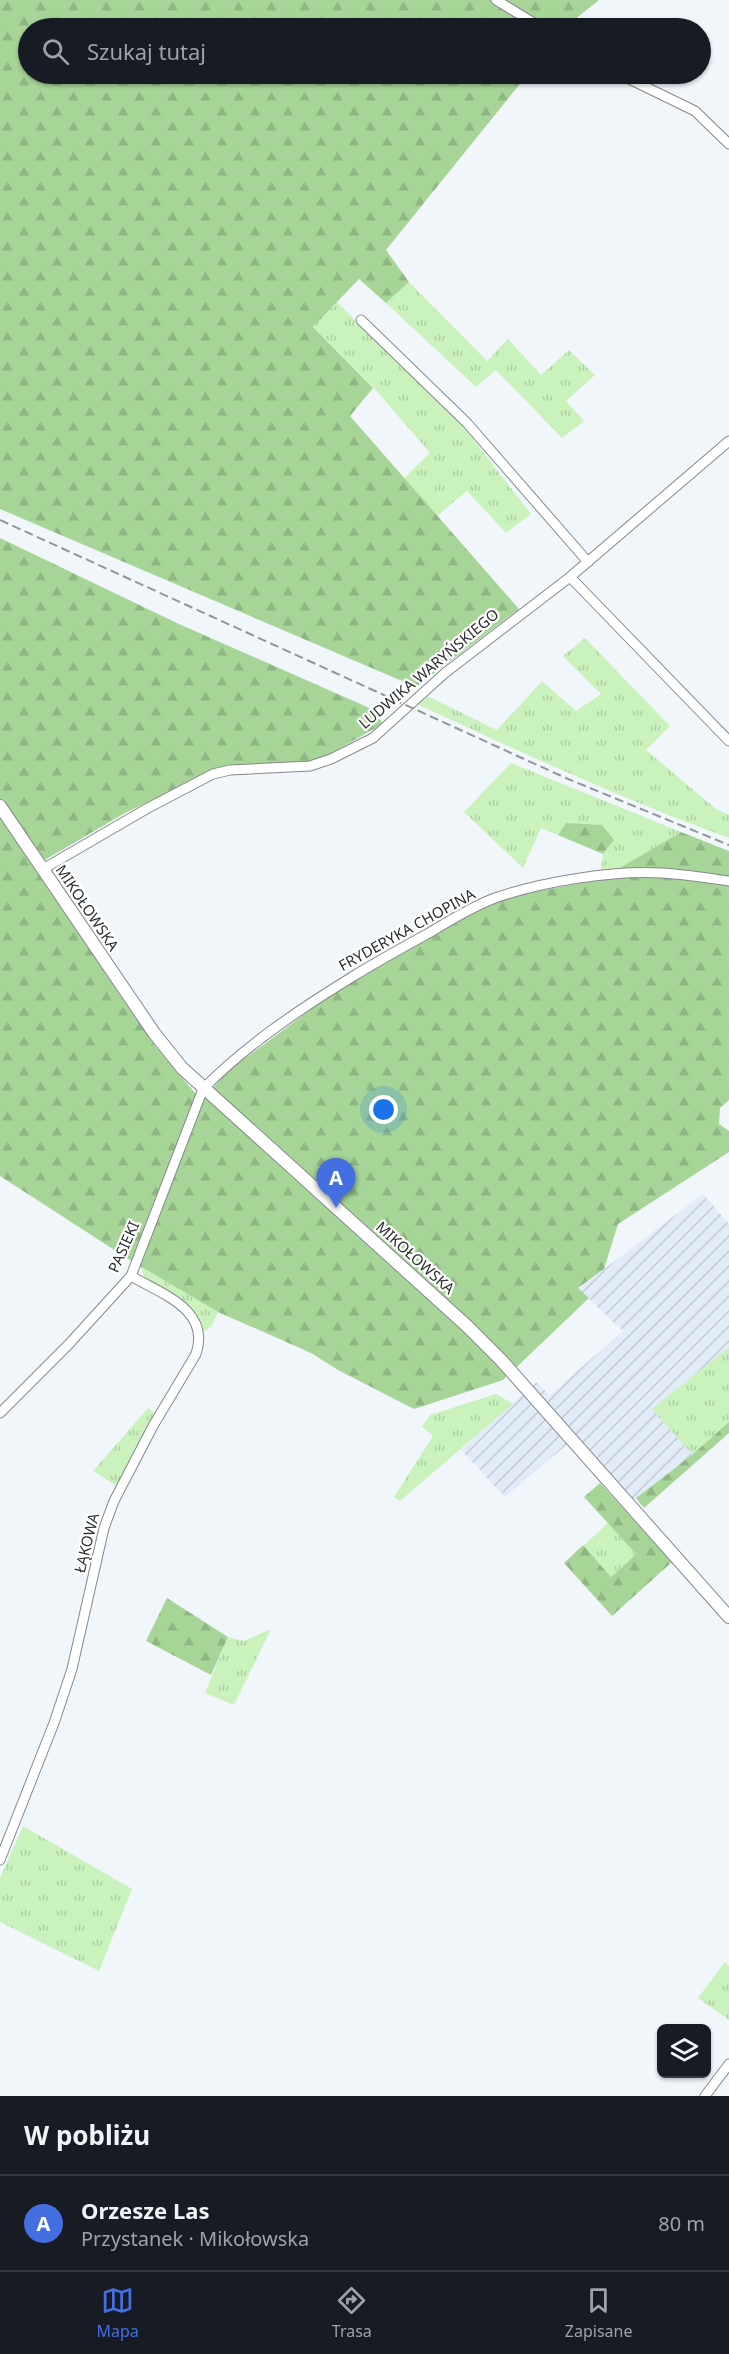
<!DOCTYPE html>
<html lang="pl">
<meta charset="utf-8">
<style>
:root{--surface:#171b24;--page:#20242c;--text:#f1f3f6;--muted:#9ea1a6;--line:#363941;--accent:#436fe1}
body{margin:0;font-family:"Noto Sans",sans-serif;background:var(--page);color:var(--text)}
.controls{position:absolute;right:18px;bottom:18px;display:grid;overflow:hidden;border-radius:9px;box-shadow:0 2px 4px #0004}
.controls button{width:54px;height:54px;display:grid;place-items:center;padding:0;border:0;border-bottom:2px solid var(--line);background:var(--surface);color:var(--text);font:30px sans-serif}
.you{position:absolute;left:384px;top:1110px;width:21px;height:21px;margin:-15px;border:4px solid #fff;border-radius:50%;background:#1a73e8;box-shadow:0 0 0 9px #1a73e833}
.badge{display:grid;place-items:center;width:39px;height:39px;border-radius:50%;background:var(--accent);color:#fff;font-size:20px;font-weight:700}
.pin{position:absolute;translate:-50% -50px;filter:drop-shadow(0 2px 3px #0008)}
.pin::after{content:'';position:absolute;top:32px;width:21px;height:18px;background:inherit;clip-path:polygon(0 0,100% 0,50% 100%)}
.list{margin:0;padding:0;list-style:none}
h2{display:flex;justify-content:space-between;align-items:center;height:78px;margin:0;padding:0 24px;font-size:26px}
h2 small{font-size:20px;font-weight:400;color:var(--muted)}
.list li{display:grid;grid-template-columns:39px 1fr auto;gap:18px;align-items:center;box-sizing:border-box;height:96px;padding:0 24px;border-top:2px solid var(--line)}
.list b{display:block;font-size:22px;white-space:nowrap}
.list p{margin:0;font-size:20px;white-space:nowrap;color:var(--muted)}
.list em{font-size:20px;font-style:normal;color:var(--muted)}
.icon{flex:none;width:33px;height:33px;fill:none;stroke:currentColor;stroke-width:2;stroke-linecap:round;stroke-linejoin:round}
.map{position:relative;flex:none;width:729px;height:2096px;overflow:hidden}
.search{position:absolute;background:var(--surface);box-shadow:0 2px 4px #0004;left:18px;right:18px;top:18px;height:66px;display:flex;align-items:center;gap:15px;box-sizing:border-box;padding:0 21px;border-radius:33px;color:var(--muted);font-size:22px}
.sheet{height:174px;background:var(--surface)}
nav{display:flex;justify-content:space-around;align-items:center;box-sizing:border-box;height:84px;border-top:2px solid var(--line);background:var(--surface);font-size:16px;color:var(--muted)}
nav a{display:grid;justify-items:center;gap:3px}
nav .on{color:var(--accent)}
.map>svg:first-child{display:block}
.industrial{fill:url(#industrial-furrows)}
.grass{fill:url(#grass-tufts)}
.forest{fill:url(#forest-firs)}
.lines{fill:none;stroke-linecap:round;stroke-linejoin:round}
.minor-casing{stroke:#85898e;stroke-width:11}
.major-casing{stroke:#85898e;stroke-width:14}
.minor{stroke:#fff;stroke-width:9}
.major{stroke:#fff;stroke-width:12}
.rail{stroke:#929599;stroke-width:2;stroke-dasharray:9 4.5;stroke-linecap:butt}
.labels{text-anchor:middle;stroke-width:4.5;stroke-linejoin:round;paint-order:stroke}
.street-label{font-size:15px;fill:#2c2d2f;stroke:#fff}
</style>
<div class="map">
<svg width="729" height="2096" viewBox="0 0 729 2096">
<defs>
<pattern id="industrial-furrows" width="10" height="10" patternUnits="userSpaceOnUse" patternTransform="scale(1.5)"><rect width="10" height="10" fill="#e2ecf8"/><path d="M-1 1l2-2M0 10L10 0M9 11l2-2" fill="none" stroke="#c2cbd5"/></pattern>
<pattern id="grass-tufts" width="24" height="20" patternUnits="userSpaceOnUse" patternTransform="scale(1.5)"><rect width="24" height="20" fill="#c9f2bc"/><path d="M3 7l-1-3M5 7V3M7 7l1-3M15 17l-1-3M17 17v-4M19 17l1-3" fill="none" stroke="#add0a2"/></pattern>
<pattern id="forest-firs" width="22" height="20" patternUnits="userSpaceOnUse" patternTransform="scale(1.5)"><rect width="22" height="20" fill="#a7d598"/><path d="M5 1l3.5 6h-7zM16 11l3.5 6h-7z" fill="#90b783"/></pattern>
</defs>
<rect width="100%" height="100%" fill="#f1f6fb"/>
<polygon class="industrial" points="703,1194 729,1224 729,1347 653,1409 693,1455 632,1501 577,1436 505,1497 461,1450 536,1382 550,1395 623,1331 578,1289"/>
<g class="grass">
<polygon points="409,282 487,361 508,339 541,375 569,350 595,375 566,401 584,421 562,438 496,370 476,387 386,303"/>
<polygon points="337,302 463,426 531,514 506,533 467,491 437,516 404,478 430,453 374,388 313,327"/>
<path d="M585 638 670 726 646 750 716 809 729 815V838C622 799 520 752 417 704L427 696 497 730 542 681 576 711 601 694 563 656Z"/>
<polygon points="511,763 681,832 599,880 603,854 614,840 566,823 558,835 541,828 523,868 464,812"/>
<path d="M141 1267 218 1312 212 1326 205 1331 201 1328C198 1304 164 1292 145 1280Z"/>
<polygon points="729,1347 729,1422 693,1455 652,1409"/>
<polygon points="496,1394 513,1404 400,1501 394,1497 433,1436 422,1427 430,1415"/>
<polygon points="148,1408 155,1414 117,1486 93,1471"/>
<polygon points="608,1523 636,1554 611,1577 583,1546"/>
<polygon points="271,1629 234,1705 205,1693 228,1637 244,1641"/>
<polygon points="23,1826 132,1889 99,1971 0,1922 0,1878"/>
<polygon points="725,1962 729,1966 729,2020 698,1998"/>
</g>
<g class="forest">
<polygon points="0,0 599,0 564,28 28,28 28,74 528,74 386,250 409,282 386,303 359,279 313,327 373,388 350,416 519,609 416,687 0,509"/>
<polygon points="0,538 179,624 374,710 383,724 317,761 222,767 125,813 36,865 155,1046 202,1101 228,1071 329,996 374,968 479,909 511,896 599,880 681,832 729,851 729,1100 720,1108 719,1124 729,1131 729,1152 618,1224 604,1269 578,1288 589,1298 503,1380 414,1409 338,1370 311,1353 218,1312 133,1262 0,1176"/>
<polygon points="566,823 602,825 614,840 603,854 558,835"/>
<polygon points="729,1422 729,1433 644,1508 636,1498 692,1455"/>
<polygon points="600,1483 672,1562 612,1616 564,1563 583,1545 611,1577 636,1554 584,1497"/>
<polygon points="167,1598 228,1637 211,1675 146,1641"/>
</g>
<g class="lines">
<defs>
<g id="minor">
<polyline points="496,0 542,28"/>
<polyline points="619,74 695,111 729,144"/>
<polyline points="361,320 467,423 588,562"/>
<polyline points="570,577 729,741"/>
<polyline points="43,869 148,808 213,774 230,770 310,766 331,759 373,738 445,673 570,577 729,441"/>
<path d="M0 1413 69 1344 131 1276 203 1089C246 1045 300 1009 352 977 376 962 402 948 427 934 449 921 471 907 495 898 541 882 613 870 661 873 684 874 707 878 729 881"/>
<path d="M0 1860 54 1723 72 1669 104 1528 114 1501 153 1426 196 1354C211 1310 162 1294 131 1276"/>
<polyline points="705,2096 729,2064"/>
</g>
<polyline id="major" points="0,806 154,1033 182,1068 467,1326 501,1360 729,1617"/>
</defs>
<use href="#minor" class="minor-casing"/>
<use href="#major" class="major-casing"/>
<use href="#minor" class="minor"/>
<use href="#major" class="major"/>
<polyline class="rail" points="0,520 568,779 729,845"/>
</g>
<g class="labels">
<g class="street-label">
<text transform="translate(429 669) rotate(-40)" y="5">LUDWIKA WARYŃSKIEGO</text>
<text transform="translate(87 908) rotate(56)" y="5">MIKOŁOWSKA</text>
<text transform="translate(407 930) rotate(-29)" y="5">FRYDERYKA CHOPINA</text>
<text transform="translate(124 1247) rotate(-66)" y="5">PASIEKI</text>
<text transform="translate(415 1258) rotate(42)" y="5">MIKOŁOWSKA</text>
<text transform="translate(87 1543) rotate(-76)" y="5">ŁĄKOWA</text>
</g>
</g>
</svg>
<div class="controls">
<button><svg class="icon" aria-label="layers" viewBox="0 0 24 24"><path d="M12 4l9 5-9 5-9-5zM3 14l9 5 9-5"/></svg></button>
</div>
<div class="you"></div>
<div class="pin badge" style="left:336px;top:1208px">A</div>
<div class="search"><svg class="icon" aria-label="search" viewBox="0 0 24 24"><circle cx="10" cy="10" r="6"/><path d="M15 15l6 6"/></svg>Szukaj tutaj</div>
</div>
<section class="sheet">
<h2>W pobliżu<small></small></h2>
<ul class="list">
<li><span class="badge">A</span><div><b>Orzesze Las</b><p>Przystanek · Mikołowska</p></div><em>80 m</em></li>
</ul>
</section>
<nav>
<a class="on"><svg class="icon" aria-label="map" viewBox="0 0 24 24"><path d="M3 6l6-2 6 2 6-2v14l-6 2-6-2-6 2zM9 4v14M15 6v14"/></svg>Mapa</a>
<a><svg class="icon" aria-label="directions" viewBox="0 0 24 24"><path d="M12 3l9 9-9 9-9-9zM9 14v-3h6M13 9l2 2-2 2"/></svg>Trasa</a>
<a><svg class="icon" aria-label="saved" viewBox="0 0 24 24"><path d="M7 4h10v16l-5-4-5 4z"/></svg>Zapisane</a>
</nav>
